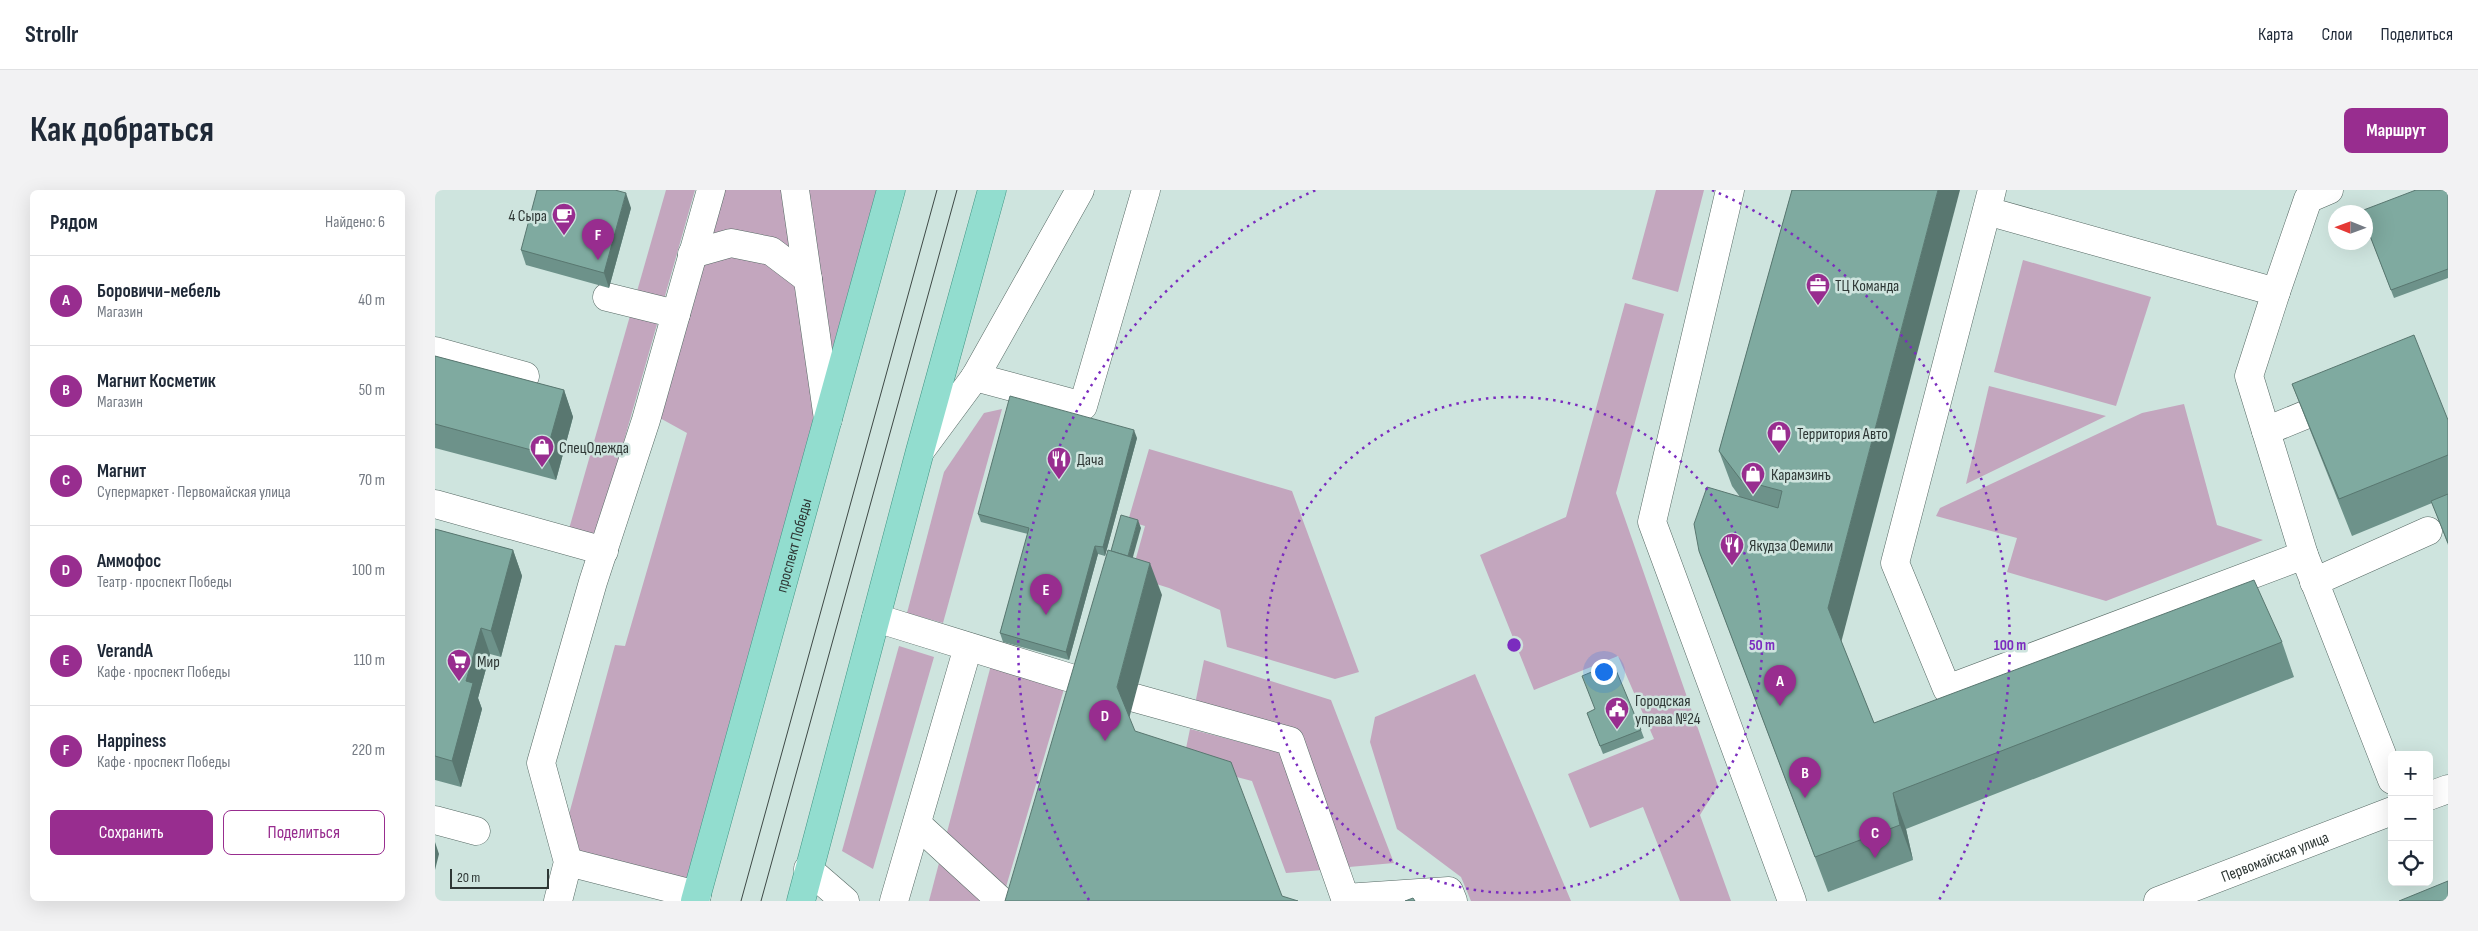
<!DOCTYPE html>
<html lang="ru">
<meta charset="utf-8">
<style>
:root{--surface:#fff;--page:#f2f2f3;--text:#1f2937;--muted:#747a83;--line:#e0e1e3;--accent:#982d8f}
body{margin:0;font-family:"Sofia Sans Condensed",sans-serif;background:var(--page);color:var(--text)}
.controls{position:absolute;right:15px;bottom:15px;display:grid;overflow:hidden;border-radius:8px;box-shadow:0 5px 20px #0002}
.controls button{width:45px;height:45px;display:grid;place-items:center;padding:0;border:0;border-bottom:1px solid var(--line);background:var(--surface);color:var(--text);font:25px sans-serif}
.compass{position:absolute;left:1893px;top:15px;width:45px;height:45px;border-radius:50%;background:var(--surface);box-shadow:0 5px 20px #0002;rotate:271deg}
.scale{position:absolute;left:15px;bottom:12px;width:99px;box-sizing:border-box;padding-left:5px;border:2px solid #2e3735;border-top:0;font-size:14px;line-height:18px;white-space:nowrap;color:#2e3735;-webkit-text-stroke:4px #cee4de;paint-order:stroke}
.you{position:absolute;left:1168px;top:481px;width:18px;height:18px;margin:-12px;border:4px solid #fff;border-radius:50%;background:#1a73e8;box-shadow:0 0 0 8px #1a73e833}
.badge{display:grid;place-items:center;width:32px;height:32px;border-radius:50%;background:var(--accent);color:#fff;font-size:16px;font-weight:700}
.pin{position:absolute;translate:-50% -41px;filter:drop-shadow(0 1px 2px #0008)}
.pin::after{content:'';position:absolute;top:26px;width:18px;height:15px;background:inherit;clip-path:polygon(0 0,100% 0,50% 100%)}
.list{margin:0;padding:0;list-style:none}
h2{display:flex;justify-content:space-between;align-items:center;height:65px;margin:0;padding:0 20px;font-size:21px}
h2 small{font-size:16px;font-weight:400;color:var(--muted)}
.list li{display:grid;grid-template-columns:32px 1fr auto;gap:15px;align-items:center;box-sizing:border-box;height:90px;padding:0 20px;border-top:1px solid var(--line)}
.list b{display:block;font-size:19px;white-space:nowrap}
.list p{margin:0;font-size:16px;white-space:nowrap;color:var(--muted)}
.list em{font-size:16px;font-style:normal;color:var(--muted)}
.actions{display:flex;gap:10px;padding:15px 20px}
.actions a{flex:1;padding:11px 0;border:1px solid var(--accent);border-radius:8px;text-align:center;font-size:18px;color:var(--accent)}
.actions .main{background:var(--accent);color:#fff}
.icon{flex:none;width:28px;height:28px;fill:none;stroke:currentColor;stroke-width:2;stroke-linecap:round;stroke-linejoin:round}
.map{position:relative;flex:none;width:2013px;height:711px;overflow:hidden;border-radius:8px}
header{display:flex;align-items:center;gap:30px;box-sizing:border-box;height:70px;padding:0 25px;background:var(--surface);border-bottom:1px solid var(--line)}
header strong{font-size:24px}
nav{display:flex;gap:28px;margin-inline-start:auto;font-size:18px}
.intro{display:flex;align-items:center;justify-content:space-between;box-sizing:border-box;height:120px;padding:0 30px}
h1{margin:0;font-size:35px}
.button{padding:12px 22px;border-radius:8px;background:var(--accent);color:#fff;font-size:18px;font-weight:700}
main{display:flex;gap:30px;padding:0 30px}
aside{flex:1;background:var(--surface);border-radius:8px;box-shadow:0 5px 20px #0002}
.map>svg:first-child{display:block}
.green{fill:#c3a6be}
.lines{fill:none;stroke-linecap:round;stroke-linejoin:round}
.minor-casing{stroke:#566964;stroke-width:29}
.major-casing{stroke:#409584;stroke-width:29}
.minor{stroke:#fff;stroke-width:28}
.major{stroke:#92ddcf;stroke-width:28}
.tram{stroke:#3e4946;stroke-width:1}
.wall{fill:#6d928a}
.shaded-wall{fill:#597770}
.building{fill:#7faaa0;stroke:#597770}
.ring{fill:none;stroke:#7b2cbf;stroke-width:2.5;stroke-dasharray:2.5 5}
.labels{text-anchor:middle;stroke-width:5;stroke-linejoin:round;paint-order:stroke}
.poi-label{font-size:16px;fill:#2e3735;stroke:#cee4de;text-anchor:start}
.street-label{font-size:16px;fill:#2e3735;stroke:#cee4de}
.centre{fill:#7b2cbf;stroke:#cee4de;stroke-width:2.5}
.ring-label{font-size:15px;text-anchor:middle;font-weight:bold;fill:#7b2cbf;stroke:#cee4de;stroke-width:5;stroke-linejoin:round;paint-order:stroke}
</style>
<header>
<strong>Strollr</strong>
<nav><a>Карта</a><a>Слои</a><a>Поделиться</a></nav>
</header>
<div class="intro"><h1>Как добраться</h1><a class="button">Маршрут</a></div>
<main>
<aside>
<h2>Рядом<small>Найдено: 6</small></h2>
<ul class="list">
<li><span class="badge">A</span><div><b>Боровичи-мебель</b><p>Магазин</p></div><em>40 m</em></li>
<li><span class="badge">B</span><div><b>Магнит Косметик</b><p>Магазин</p></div><em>50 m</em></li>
<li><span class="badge">C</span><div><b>Магнит</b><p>Супермаркет · Первомайская улица</p></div><em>70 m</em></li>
<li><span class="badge">D</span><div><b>Аммофос</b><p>Театр · проспект Победы</p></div><em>100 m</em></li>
<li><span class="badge">E</span><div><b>VerandA</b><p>Кафе · проспект Победы</p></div><em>110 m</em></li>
<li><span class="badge">F</span><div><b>Happiness</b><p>Кафе · проспект Победы</p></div><em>220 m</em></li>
</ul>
<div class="actions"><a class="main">Сохранить</a><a>Поделиться</a></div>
</aside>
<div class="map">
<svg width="2013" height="711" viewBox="0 0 2013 711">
<rect width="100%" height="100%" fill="#cee4de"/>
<g class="green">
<polygon points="231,0 260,0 162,346 134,339"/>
<polygon points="289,0 443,0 251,692 145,666 127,650 180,455 190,456 252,243 223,227"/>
<polygon points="1221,0 1269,0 1243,102 1197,89"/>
<polygon points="1588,70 1716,107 1681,216 1559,182"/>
<polygon points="1190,113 1229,124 1181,303 1283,596 1265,625 1296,711 1245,711 1208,617 1155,638 1133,584 1219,549 1183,466 1099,500 1045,365 1131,327"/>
<polygon points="1554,196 1671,226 1531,294"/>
<polygon points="1749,214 1782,335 1828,350 1671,411 1572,382 1582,348 1501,326 1505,318 1707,223"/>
<polygon points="567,219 508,433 472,423 509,282 549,223"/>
<polygon points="714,259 857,301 924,482 900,489 792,457 785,420 734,398 696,386 710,336 693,331"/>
<polygon points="464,456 499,467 438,679 407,661"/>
<polygon points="769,470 896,510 959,673 914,677 863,544 760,514"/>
<polygon points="556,475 629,499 571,697 511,646"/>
<polygon points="1040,484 1136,711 1036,711 1026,687 962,639 935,552 940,527"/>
<polygon points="755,539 844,562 888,680 851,683 817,591 748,573"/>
<polygon points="504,673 546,711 494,711"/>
</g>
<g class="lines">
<defs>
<g id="minor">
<polyline points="360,0 393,229"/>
<polyline points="1295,0 1217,332 1357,711"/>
<polyline points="1557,0 1460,373 1512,499 1869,365 1957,590"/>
<polyline points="1552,21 1841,102 1814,186 1869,365"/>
<polyline points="257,64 296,53 336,61 373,89"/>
<polyline points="1841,102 1873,9 1894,0"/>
<polyline points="172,107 241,124"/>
<polyline points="0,161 90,186"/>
<polyline points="540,187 648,216 711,0"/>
<polyline points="1831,241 1904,211"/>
<polyline points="486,260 540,187 645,0"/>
<polyline points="0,314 169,361"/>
<polyline points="1879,392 1993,341"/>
<polyline points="441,428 655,494"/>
<polyline points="700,508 855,551 910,708 1014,701 1018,711"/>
<polyline points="1994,606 2013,599"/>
<polyline points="0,630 41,641"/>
<polyline points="482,634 566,711"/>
<polyline points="133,672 262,705"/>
<polyline points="373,679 410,711"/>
<polyline points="123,711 133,672 106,573 158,392 211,230 276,0"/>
<polyline points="459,711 533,457"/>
<path id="s1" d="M1723 711 1957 621"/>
</g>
<g id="major">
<path id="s2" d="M260 711 456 0"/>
<polyline points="366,711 485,261 557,0"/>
</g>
</defs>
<use href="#minor" class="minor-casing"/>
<use href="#major" class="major-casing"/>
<use href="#minor" class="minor"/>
<use href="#major" class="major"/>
<g class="tram">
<polyline points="306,711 502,0"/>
<polyline points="326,711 522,0"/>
</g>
</g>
<g class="wall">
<polygon points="1357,0 1406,451 1439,533 1847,452 1859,487 1471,639 1478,670 1393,702 1264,361 1305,307 1297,296 1284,261"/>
<polygon points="2013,0 2013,88 1959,108 1930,33"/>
<polygon points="196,18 174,98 91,75 86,60"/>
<polygon points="0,166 129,200 138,227 121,290 0,258"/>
<polygon points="1857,194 2013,230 2013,355 1997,313 1917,346 1871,230"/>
<polygon points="702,248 670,366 663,364 634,470 568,452 565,443 593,344 546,332 543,324"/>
<polygon points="0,339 78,360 87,386 66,467 55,464 43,508 47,519 26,597 0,590"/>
<polygon points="1160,520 1206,540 1209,548 1168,564 1152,523"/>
</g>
<g class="shaded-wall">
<polygon points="1503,0 1525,0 1406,453 1393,418"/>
<polygon points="191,3 196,18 174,98 169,83"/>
<polygon points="129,200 138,227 121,290 111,264"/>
<polygon points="699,240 702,248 670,366 668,357"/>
<polygon points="703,330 706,338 696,374 693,366"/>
<polygon points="660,356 663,364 634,470 631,462"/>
<polygon points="78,360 87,386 66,467 56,441"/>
<polygon points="715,373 727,405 694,529 682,497"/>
<polygon points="46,438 55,464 43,508 47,519 26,597 17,571 31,491"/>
<polygon points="1458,603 1471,639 1478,670 1465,635"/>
<polygon points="0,652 4,664 0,680"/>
</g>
<g class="building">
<polygon points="102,0 180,0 191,3 169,83 86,60"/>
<polygon points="1357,0 1503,0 1393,418 1439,533 1819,390 1847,452 1458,603 1465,635 1380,667 1264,361 1259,334 1272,297 1343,318 1347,301 1306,290 1284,261"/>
<polygon points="1981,0 2013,0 2013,79 1956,100 1930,33 1930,22 1927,22 1926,21"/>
<polygon points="1979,145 2013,230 2013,265 1904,309 1857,194"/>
<polygon points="0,166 129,200 111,264 0,234"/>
<polygon points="575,206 699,240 668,357 660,356 631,462 565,443 594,338 543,324"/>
<polygon points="2013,304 2013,353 1996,311"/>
<polygon points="686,325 703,330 693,366 676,361"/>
<polygon points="0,339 78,360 56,441 46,438 31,491 38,493 17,571 0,566"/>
<polygon points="673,360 715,373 682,497 700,541 796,572 847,706 863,711 570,711"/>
<polygon points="1178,473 1206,540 1165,556 1152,523 1160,519 1147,486"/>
<polygon points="2013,691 2013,711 1964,711"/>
<polygon points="978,708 980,711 970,711"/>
</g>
<g class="ring">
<circle cx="1079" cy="455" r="248"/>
<path d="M654 710A496 496 0 0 1 881 0M1277 0A496 496 0 0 1 1504 710"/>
</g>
<defs>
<symbol id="cafe-pin" viewBox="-11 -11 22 30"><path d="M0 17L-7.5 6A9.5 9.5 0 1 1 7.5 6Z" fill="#982d8f" stroke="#cee4de"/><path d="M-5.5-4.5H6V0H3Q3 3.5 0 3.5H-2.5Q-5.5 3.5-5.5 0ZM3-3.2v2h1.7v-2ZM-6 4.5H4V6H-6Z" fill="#fff"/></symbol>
<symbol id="office-pin" viewBox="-11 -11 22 30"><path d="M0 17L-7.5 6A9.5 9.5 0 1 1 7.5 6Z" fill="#982d8f" stroke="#cee4de"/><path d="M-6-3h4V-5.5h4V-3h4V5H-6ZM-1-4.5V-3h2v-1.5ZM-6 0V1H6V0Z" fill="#fff"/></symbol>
<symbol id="shop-pin" viewBox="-11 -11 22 30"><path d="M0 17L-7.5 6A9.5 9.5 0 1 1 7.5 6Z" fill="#982d8f" stroke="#cee4de"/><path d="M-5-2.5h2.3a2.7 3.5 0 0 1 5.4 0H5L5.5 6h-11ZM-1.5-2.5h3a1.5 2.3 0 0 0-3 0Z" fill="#fff"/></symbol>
<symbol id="restaurant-pin" viewBox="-11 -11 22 30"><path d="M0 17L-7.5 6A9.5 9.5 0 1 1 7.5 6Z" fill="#982d8f" stroke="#cee4de"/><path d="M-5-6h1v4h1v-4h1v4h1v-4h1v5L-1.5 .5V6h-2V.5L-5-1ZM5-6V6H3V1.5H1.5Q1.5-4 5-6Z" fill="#fff"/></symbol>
<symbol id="supermarket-pin" viewBox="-11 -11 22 30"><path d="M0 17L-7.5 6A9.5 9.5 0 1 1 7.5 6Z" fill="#982d8f" stroke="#cee4de"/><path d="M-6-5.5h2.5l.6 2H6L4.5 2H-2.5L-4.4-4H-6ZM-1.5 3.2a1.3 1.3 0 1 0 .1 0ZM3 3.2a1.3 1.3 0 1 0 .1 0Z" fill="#fff"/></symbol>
<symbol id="civic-pin" viewBox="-11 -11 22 30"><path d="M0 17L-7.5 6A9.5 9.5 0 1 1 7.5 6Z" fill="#982d8f" stroke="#cee4de"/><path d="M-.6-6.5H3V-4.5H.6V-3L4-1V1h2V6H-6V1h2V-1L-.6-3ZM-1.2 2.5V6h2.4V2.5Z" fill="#fff"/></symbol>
</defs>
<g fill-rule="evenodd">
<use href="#cafe-pin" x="115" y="11" width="28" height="38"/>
<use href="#office-pin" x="1369" y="81" width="28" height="38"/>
<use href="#shop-pin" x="1330" y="229" width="28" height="38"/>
<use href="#shop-pin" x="93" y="243" width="28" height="38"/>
<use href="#restaurant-pin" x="610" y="255" width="28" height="38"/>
<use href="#shop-pin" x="1304" y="270" width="28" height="38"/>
<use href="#restaurant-pin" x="1283" y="341" width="28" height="38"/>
<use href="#supermarket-pin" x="10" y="457" width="28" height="38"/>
<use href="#civic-pin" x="1168" y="505" width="28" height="38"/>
</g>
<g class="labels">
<g class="poi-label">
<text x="112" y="31" text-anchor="end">4 Сыра</text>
<text x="1400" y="101">ТЦ Команда</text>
<text x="1362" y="249">Территория Авто</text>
<text x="124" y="263">СпецОдежда</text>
<text x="642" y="275">Дача</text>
<text x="1336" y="290">Карамзинъ</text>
<text x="1314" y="361">Якудза Фемили</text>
<text x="42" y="477">Мир</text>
<text x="1200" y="516">Городская<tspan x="1200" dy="18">управа №24</tspan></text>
</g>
<g class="street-label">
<text dy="6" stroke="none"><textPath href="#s2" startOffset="369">проспект Победы</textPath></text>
<text dy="6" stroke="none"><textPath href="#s1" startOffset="125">Первомайская улица</textPath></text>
</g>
</g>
<circle cx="1079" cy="455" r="8" class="centre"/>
<g class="ring-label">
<text x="1327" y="460">50 m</text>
<text x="1575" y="460">100 m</text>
</g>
</svg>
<div class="controls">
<button>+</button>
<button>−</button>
<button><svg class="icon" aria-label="locate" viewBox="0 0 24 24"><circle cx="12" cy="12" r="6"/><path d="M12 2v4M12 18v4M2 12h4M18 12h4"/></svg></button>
</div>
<svg class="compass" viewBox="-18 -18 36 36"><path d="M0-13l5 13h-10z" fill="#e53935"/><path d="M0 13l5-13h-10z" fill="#747a83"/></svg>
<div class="scale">20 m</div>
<div class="you"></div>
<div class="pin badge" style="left:1345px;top:516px">A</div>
<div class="pin badge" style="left:1370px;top:608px">B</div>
<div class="pin badge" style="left:1440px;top:668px">C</div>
<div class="pin badge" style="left:670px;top:551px">D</div>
<div class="pin badge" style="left:611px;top:425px">E</div>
<div class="pin badge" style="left:163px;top:70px">F</div>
</div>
</main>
